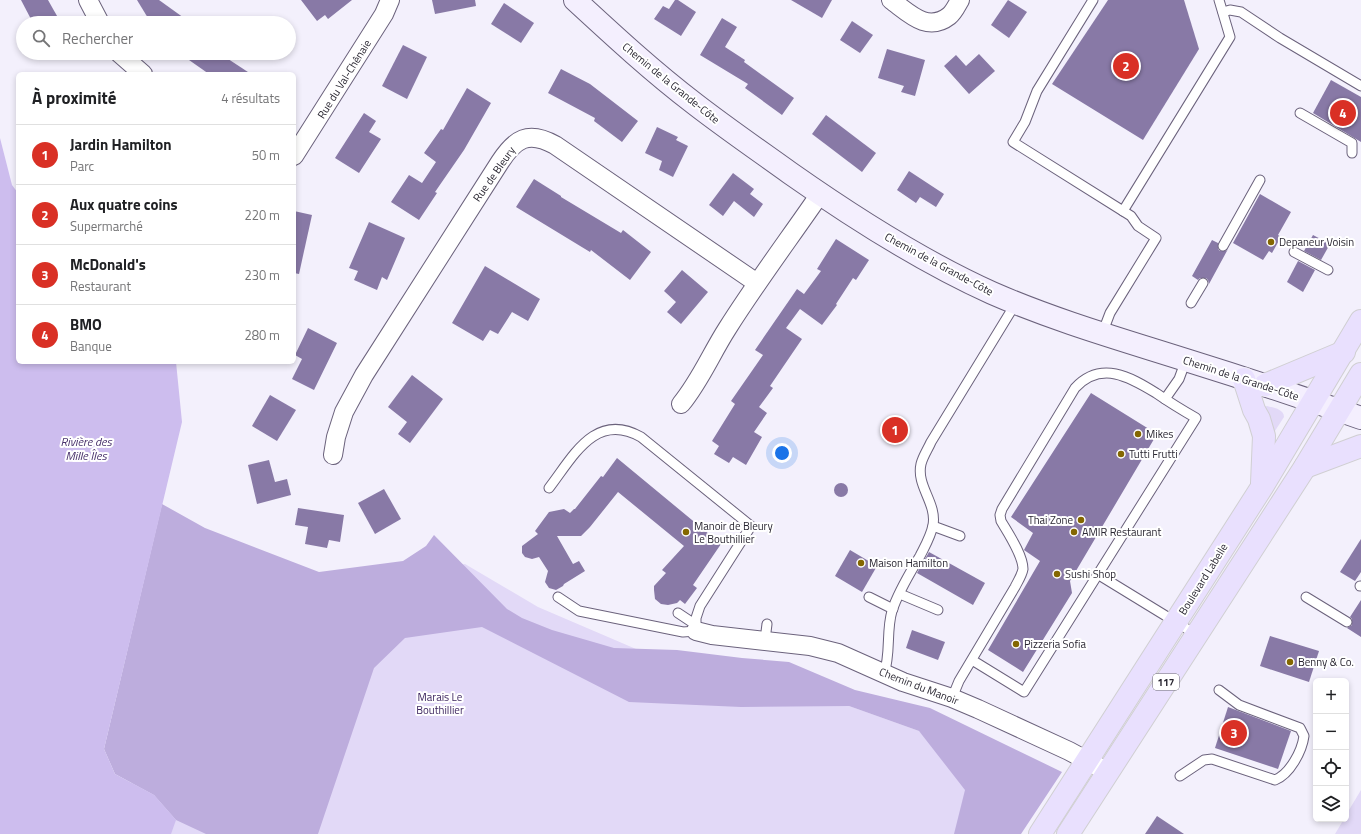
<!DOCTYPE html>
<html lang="fr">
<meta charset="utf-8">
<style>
:root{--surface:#fff;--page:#f6f6f6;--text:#202124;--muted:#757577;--line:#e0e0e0;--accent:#d93025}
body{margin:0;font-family:"Titillium Web",sans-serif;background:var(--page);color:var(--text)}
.controls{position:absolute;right:12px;bottom:12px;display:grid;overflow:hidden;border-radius:6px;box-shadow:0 2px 6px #0003}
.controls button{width:36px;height:36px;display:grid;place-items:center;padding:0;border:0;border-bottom:1px solid var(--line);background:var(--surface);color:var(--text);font:20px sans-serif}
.you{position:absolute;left:782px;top:453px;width:14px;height:14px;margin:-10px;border:3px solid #fff;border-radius:50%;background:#1a73e8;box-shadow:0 0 0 6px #1a73e833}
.badge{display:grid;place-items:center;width:26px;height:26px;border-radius:50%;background:var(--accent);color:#fff;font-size:13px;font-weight:700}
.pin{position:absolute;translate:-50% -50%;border:2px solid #fff;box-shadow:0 1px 4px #0006}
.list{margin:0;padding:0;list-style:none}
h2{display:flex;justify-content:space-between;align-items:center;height:52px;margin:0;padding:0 16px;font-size:17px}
h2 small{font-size:13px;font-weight:400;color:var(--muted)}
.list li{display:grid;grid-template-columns:26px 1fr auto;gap:12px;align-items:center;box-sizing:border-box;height:60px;padding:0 16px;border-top:1px solid var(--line)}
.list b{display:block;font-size:15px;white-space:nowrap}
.list p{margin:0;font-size:13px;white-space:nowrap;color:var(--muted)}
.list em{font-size:13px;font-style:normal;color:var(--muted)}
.icon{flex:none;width:22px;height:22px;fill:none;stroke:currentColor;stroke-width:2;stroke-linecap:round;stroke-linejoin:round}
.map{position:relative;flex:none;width:1361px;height:834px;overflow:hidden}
.search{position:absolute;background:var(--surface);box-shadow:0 2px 6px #0003;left:16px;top:16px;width:280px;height:44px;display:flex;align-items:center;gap:10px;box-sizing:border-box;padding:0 14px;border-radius:22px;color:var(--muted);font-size:15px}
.panel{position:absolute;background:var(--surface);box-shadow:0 2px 6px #0003;left:16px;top:72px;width:280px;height:292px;border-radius:6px}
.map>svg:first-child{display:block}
.green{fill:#e2d9f7}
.forest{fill:#bdaddd}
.water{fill:#cdbdee}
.building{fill:#8879a6}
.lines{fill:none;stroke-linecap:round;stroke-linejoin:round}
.lane-casing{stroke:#6b627c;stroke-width:11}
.street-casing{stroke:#6b627c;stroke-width:20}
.secondary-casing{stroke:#6b627c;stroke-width:24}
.primary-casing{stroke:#d0cfd2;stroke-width:24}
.lane{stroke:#fff;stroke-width:9}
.street{stroke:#fff;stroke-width:18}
.secondary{stroke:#f4effe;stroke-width:22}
.primary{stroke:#e9e0fe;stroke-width:22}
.poi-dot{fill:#846700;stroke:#fff;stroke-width:1.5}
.labels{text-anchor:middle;stroke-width:4;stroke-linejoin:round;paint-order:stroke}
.shield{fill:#fff;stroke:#6a6870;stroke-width:1}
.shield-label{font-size:10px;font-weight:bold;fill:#2a2732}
.street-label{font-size:11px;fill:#2a2732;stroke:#fff}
.poi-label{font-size:11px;fill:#2a2732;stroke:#fff;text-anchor:start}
.park-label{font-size:11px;fill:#3c255e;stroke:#fff}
.water-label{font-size:12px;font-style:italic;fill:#48316b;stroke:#fff}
</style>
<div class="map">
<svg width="1361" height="834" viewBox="0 0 1361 834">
<rect width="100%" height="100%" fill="#f3f0fc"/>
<g class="green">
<path d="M1267 406C1274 408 1284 409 1284 417L1273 434 1264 407Z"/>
<polygon points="465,564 538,607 636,649 843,706 849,706 919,731 1014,834 157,834 128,786 353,586"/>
<polygon points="1361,790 1361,834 1335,834 1344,819 1346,819 1346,815"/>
</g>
<polygon class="forest" points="162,504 205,528 319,572 403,561 426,546 434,535 507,609 522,618 552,630 614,648 677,650 742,658 789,662 855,690 930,708 1062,772 1021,834 954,834 965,790 919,731 849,706 741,707 629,702 482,627 405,638 374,668 318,834 206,834 176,820 154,795 115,774 104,749"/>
<polygon class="water" points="0,138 12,185 18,193 18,362 176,362 182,422 104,749 115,774 154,795 176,820 171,834 0,834"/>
<g class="building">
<polygon points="21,0 48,0 61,23 33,23"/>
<polygon points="137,0 159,0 191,23 151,23"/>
<polygon points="301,0 352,0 328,19 325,15 317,21"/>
<polygon points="432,0 475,0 476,6 435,14"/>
<polygon points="675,0 678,0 696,12 681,36 654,19 663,6 669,9"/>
<polygon points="791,0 832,0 822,18"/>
<polygon points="1008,0 1027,12 1009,38 991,25"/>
<polygon points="1108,0 1184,0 1199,49 1143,140 1052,84"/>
<polygon points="504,3 534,23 521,43 491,24"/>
<polygon points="722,18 737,27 725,47 745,60 744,62 794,98 782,115 745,88 748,84 700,55"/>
<polygon points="852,21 873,35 860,53 840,40"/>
<polygon points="403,45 427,57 407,99 382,86"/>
<polygon points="887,49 925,60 915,96 901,92 904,86 878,78"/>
<polygon points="179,53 219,53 251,74 209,74"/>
<polygon points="979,54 995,71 969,94 944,66 956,55 966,66"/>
<polygon points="561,69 590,84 638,121 622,142 594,121 595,118 548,93"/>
<polygon points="1331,80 1361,97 1361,142 1313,113"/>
<polygon points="467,88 491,103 464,150 435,192 437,193 419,220 391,202 409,175 422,183 436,162 424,153 441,129 443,130"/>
<polygon points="364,113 376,121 369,132 381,139 359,173 335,158"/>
<polygon points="826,115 876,153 862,172 812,134"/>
<polygon points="657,127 678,137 676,140 688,146 673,177 659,170 662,161 645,153"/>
<polygon points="909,171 944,194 936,207 920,197 916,203 897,190"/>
<polygon points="733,173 754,189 750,194 763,204 754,217 734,201 723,216 709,205"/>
<polygon points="534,179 561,196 561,197 621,233 623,230 651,252 630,280 591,250 590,252 516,207"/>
<polygon points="1260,194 1291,212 1278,235 1281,237 1272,253 1269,251 1263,260 1233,243"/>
<polygon points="294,211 312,215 299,274 294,273"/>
<polygon points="369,222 405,238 387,280 382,277 377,290 354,280 358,271 349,268"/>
<polygon points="1313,235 1330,244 1321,260 1304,251"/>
<polygon points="836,239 869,260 856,280 853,278 836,304 837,305 822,325 800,309 786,328 802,339 770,386 773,388 759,407 767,413 754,432 762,437 746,465 733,457 729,463 714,454 719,446 712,441 735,404 731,401 763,355 755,350 797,289 804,294 821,271 817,269"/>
<polygon points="1212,240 1218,243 1218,249 1220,251 1226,251 1228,249 1209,284 1208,280 1206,278 1200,278 1198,280 1192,276"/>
<polygon points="1298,261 1315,270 1303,292 1287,282"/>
<polygon points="485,266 540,299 528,321 512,312 498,334 490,330 483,341 452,323"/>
<polygon points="682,270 708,292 681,324 667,312 676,302 664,291"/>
<polygon points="308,328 337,343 314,390 292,379 302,359 295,355"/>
<polygon points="412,375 443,399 410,443 398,434 407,422 388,407"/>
<polygon points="1091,393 1157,434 1070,581 1072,593 1023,672 988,650 1040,561 1024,550 1033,533 1011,517"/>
<polygon points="270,395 296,410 277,441 252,426"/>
<polygon points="617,458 721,544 693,585 697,588 685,604 680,600 677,603 668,605 661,604 655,599 654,590 654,586 666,573 662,570 684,546 618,492 590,527 581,536 557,536 573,564 579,561 585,571 564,584 563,586 556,590 549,588 545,582 548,571 539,557 532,559 525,557 522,553 522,546 538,534 535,531 549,512 564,509 570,513 574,509 575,509 601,476 603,477"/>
<polygon points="269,460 275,482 287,479 291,495 257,504 248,465"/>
<circle cx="841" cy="490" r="7"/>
<polygon points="384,489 401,519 375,534 358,503"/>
<polygon points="298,508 344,515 340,542 329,540 327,548 305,544 308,527 295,525"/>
<polygon points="1361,539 1361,572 1355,581 1340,572"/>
<polygon points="850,550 877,566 862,592 835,576"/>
<polygon points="929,552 985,583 973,605 917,573"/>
<polygon points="1361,600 1361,637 1347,628 1352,625 1352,619 1350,617"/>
<polygon points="912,630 945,642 938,660 906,648"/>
<polygon points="1270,636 1319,651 1309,682 1260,666"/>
<polygon points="1228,707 1291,731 1278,769 1215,748"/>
<polygon points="1157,816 1184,834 1145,834"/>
</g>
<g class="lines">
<defs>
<g id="lane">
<polyline points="1093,0 1037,91 1025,122 1013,142 1123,211 1230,37 1219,0"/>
<polyline points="1223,12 1230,10 1241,12 1280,38 1361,86"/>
<polyline points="1300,113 1352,143 1352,153"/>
<polyline points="1223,246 1260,180"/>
<polyline points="1294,252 1328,270"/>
<polyline points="1191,303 1203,283"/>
<polyline points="1102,334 1110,313 1156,238 1138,226 1131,216 1123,211"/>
<polyline points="1165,399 1179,379 1186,360"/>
<path d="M549 488C573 457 595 411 641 437L751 526 700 606 696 618V631L683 632 579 611 558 597"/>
<polyline points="933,526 960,536"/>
<polyline points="1099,575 1197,635"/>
<polyline points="1360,586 1361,586"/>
<polyline points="900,594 938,610"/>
<polyline points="869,597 893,609"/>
<polyline points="1306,597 1347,622"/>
<polyline points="678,613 696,625"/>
<polyline points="765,640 767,624"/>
<path d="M884 674C891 653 886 631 892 611 898 592 910 573 920 556 925 546 931 536 933 525 937 503 916 486 921 464 923 456 928 449 931 442L1011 311 1015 303"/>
<path d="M952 698 959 681 1015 587C1018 581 1022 575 1023 569 1023 555 1008 533 1001 521L1000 515 1002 509 1075 388C1101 360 1130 377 1156 393 1169 402 1182 410 1196 418L1024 692 972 660"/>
<path d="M1180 776 1204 760 1212 759 1275 780C1290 774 1302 751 1304 736L1300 728 1239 705 1219 690"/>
</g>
<g id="street">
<polyline points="88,0 100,23"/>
<path d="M891 0C909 13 927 33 949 16 954 12 957 5 960 0"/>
<polyline points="119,53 143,74"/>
<polyline points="294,156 384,14 390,0"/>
<path d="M681 404C700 381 711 354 727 329 756 283 789 239 820 194"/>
<path d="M333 455 336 437 344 412 364 375 500 162C515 139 528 130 555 145L757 283"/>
<polyline points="696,631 712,635 810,646 838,653 903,682 952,698 978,709 1069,751 1108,772"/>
</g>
<path id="secondary" d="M575 0C614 36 653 72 695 104 726 128 758 150 790 173 854 218 921 261 992 293 1056 321 1123 340 1189 361 1247 379 1304 398 1361 418"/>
<g id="primary">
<polyline points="1244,379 1254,410 1259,419 1264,436 1262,483"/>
<polyline points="1265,385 1344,352"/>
<polyline points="1305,467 1361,446"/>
<polyline points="1040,834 1262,487 1361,321"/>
<polyline points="1068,834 1305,467 1361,374"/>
</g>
</defs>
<use href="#lane" class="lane-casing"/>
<use href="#street" class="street-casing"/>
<use href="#secondary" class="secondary-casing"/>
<use href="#primary" class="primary-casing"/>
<use href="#lane" class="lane"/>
<use href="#street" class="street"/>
<use href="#secondary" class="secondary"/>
<use href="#primary" class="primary"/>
</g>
<g class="poi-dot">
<circle cx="1271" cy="242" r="4"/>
<circle cx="1138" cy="434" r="4"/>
<circle cx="1121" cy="454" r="4"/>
<circle cx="1081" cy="520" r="4"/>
<circle cx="686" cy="532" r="4"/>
<circle cx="1074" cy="532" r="4"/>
<circle cx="861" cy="563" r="4"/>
<circle cx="1057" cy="574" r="4"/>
<circle cx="1016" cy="644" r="4"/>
<circle cx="1290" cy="662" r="4"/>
</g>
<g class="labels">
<rect class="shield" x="1153" y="674" width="26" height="16" rx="3"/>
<g class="shield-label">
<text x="1166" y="686">117</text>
</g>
<g class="street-label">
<text transform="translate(344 79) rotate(-58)" y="4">Rue du Val-Chênaie</text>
<text transform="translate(671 83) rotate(39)" y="4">Chemin de la Grande-Côte</text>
<text transform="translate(494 174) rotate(-55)" y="4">Rue de Bleury</text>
<text transform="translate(939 264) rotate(28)" y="4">Chemin de la Grande-Côte</text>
<text transform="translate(1241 378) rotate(18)" y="4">Chemin de la Grande-Côte</text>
<text transform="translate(1203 579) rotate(-58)" y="4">Boulevard Labelle</text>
<text transform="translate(919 686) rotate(21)" y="4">Chemin du Manoir</text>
</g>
<g class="poi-label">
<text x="1279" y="246">Depaneur Voisin</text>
<text x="1146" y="438">Mikes</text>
<text x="1129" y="458">Tutti Frutti</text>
<text x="1073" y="524" text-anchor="end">Thai Zone</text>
<text x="694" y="530">Manoir de Bleury<tspan x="694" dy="13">Le Bouthillier</tspan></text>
<text x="1082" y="536">AMIR Restaurant</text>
<text x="869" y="567">Maison Hamilton</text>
<text x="1065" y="578">Sushi Shop</text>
<text x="1024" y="648">Pizzeria Sofia</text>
<text x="1298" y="666">Benny &amp; Co.</text>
</g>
<g class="park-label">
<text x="440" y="701">Marais Le<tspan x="440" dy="13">Bouthillier</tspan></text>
</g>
<g class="water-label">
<text x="86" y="446">Rivière des<tspan x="86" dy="14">Mille Îles</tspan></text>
</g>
</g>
</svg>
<div class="controls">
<button>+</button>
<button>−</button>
<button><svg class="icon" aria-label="locate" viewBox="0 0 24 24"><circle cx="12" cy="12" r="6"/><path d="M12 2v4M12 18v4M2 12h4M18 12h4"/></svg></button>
<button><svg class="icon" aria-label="layers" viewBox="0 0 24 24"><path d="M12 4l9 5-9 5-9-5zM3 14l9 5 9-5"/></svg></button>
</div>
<div class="you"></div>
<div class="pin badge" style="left:895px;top:430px">1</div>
<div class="pin badge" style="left:1126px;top:66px">2</div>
<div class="pin badge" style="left:1234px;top:733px">3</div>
<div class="pin badge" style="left:1343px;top:113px">4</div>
<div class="search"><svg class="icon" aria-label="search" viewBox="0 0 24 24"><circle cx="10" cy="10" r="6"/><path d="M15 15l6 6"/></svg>Rechercher</div>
<section class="panel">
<h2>À proximité<small>4 résultats</small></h2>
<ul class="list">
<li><span class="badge">1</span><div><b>Jardin Hamilton</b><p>Parc</p></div><em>50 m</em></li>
<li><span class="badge">2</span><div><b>Aux quatre coins</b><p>Supermarché</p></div><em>220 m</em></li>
<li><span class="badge">3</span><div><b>McDonald's</b><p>Restaurant</p></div><em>230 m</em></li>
<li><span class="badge">4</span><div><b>BMO</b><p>Banque</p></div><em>280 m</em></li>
</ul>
</section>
</div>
